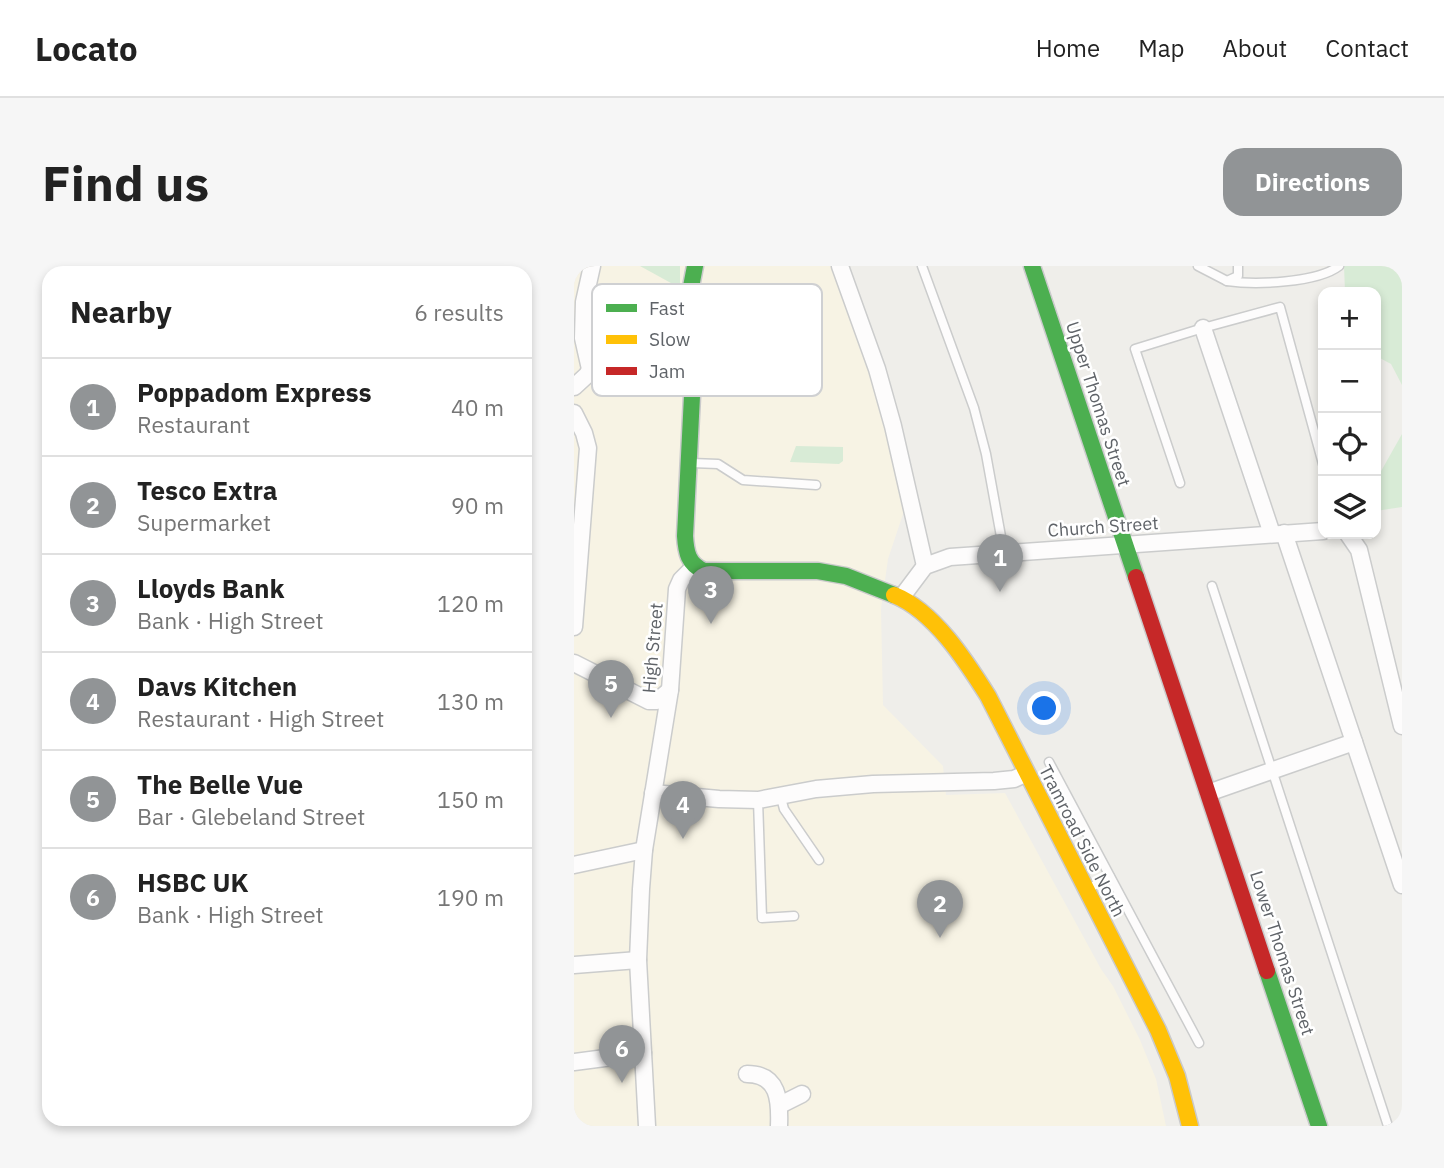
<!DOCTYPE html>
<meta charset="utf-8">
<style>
:root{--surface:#fff;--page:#f6f6f6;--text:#222;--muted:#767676;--line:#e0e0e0;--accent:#919496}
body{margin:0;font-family:"IBM Plex Sans",sans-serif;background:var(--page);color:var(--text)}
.controls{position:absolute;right:21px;top:21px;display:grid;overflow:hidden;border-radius:14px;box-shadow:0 4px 10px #0003}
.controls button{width:63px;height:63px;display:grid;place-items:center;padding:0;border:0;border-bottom:2px solid var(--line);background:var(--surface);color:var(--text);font:35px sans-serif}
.you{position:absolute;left:471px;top:443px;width:24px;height:24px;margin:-18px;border:5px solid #fff;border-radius:50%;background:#1a73e8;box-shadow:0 0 0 10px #1a73e833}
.badge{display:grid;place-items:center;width:46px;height:46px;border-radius:50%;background:var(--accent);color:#fff;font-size:23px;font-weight:700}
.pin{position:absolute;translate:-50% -58px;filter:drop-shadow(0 2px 4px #0008)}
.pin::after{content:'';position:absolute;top:37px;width:24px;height:21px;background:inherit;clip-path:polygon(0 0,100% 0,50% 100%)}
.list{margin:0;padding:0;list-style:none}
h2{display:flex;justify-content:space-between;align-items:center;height:91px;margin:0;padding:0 28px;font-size:30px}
h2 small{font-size:23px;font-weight:400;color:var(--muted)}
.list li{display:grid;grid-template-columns:46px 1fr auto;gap:21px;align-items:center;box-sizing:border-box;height:98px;padding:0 28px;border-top:2px solid var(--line)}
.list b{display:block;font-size:26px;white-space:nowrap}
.list p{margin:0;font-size:23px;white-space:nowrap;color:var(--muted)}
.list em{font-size:23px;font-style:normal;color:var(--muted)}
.icon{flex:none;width:38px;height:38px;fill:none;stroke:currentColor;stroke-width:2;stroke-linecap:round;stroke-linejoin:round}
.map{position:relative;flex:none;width:828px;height:860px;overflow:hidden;border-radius:21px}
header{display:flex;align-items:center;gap:42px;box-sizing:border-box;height:98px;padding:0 35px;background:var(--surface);border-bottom:2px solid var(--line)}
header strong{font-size:33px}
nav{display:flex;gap:38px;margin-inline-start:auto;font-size:24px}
.intro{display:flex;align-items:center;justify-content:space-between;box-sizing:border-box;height:168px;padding:0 42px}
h1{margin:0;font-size:49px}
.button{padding:18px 32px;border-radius:21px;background:var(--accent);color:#fff;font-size:24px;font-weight:700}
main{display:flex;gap:42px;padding:0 42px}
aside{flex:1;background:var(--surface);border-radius:21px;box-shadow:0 4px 10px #0003}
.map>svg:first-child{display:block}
.commercial{fill:#f7f3e4}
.green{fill:#d8ebd6}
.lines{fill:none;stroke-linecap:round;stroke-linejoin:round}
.lane-casing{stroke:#cbcccc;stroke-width:11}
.street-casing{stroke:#cbcccc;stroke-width:19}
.fast-casing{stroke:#cacacb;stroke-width:19}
.slow-casing{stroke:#cacacb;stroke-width:19}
.jam-casing{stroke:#cacacb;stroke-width:19}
.lane{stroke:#fdfcfc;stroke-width:8}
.street{stroke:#fdfcfc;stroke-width:16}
.fast{stroke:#4caf50;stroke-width:16}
.slow{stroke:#ffc107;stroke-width:16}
.jam{stroke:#c62828;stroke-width:16}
.labels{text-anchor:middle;stroke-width:5;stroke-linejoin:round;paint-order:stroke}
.street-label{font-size:18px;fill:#5f6368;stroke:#fff}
.key{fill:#fff;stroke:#cfd0d2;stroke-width:2}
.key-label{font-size:19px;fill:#5f6368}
</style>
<header>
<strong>Locato</strong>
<nav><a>Home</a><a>Map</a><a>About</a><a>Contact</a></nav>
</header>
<div class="intro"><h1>Find us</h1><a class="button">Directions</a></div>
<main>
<aside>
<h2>Nearby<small>6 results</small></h2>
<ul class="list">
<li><span class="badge">1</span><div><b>Poppadom Express</b><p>Restaurant</p></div><em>40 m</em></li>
<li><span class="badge">2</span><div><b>Tesco Extra</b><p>Supermarket</p></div><em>90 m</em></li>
<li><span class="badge">3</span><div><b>Lloyds Bank</b><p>Bank · High Street</p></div><em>120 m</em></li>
<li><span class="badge">4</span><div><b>Davs Kitchen</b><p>Restaurant · High Street</p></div><em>130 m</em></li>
<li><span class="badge">5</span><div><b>The Belle Vue</b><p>Bar · Glebeland Street</p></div><em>150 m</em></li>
<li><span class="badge">6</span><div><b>HSBC UK</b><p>Bank · High Street</p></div><em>190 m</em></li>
</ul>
</aside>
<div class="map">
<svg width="828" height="860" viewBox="0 0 828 860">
<rect width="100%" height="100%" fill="#efeeea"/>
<polygon class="commercial" points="0,0 257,0 301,121 316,176 330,245 314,293 307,343 309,439 369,500 372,529 431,527 527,703 539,720 566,774 582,813 592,860 0,860"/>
<g class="green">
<polygon points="66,0 106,0 106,22"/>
<polygon points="770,0 828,0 828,119 817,98 802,90 802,26 771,26"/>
<polygon points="828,168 828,241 802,245 802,214"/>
<polygon points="222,180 269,181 269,195 265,198 216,196"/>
</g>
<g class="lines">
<defs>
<g id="lane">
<polyline points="348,0 400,142 412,188 430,287"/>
<polyline points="624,0 653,15 664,10 664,0"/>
<path d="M653 15C681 19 743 17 765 0"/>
<polyline points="118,197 144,198 169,214 242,219"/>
<polyline points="606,217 561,83 629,62 706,41 749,198"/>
<polyline points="638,320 814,860"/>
<polyline points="475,496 625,777"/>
<polyline points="206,528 210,543 245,594"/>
<polyline points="184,534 188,652 220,650"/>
<polyline points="514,623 536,611"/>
</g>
<g id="street">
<polyline points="266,0 303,103 319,160 351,300"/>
<polyline points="629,62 698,268"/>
<polyline points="0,121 13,109 16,103 9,72 10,36 18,0"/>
<polyline points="0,147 10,167 14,182 0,361"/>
<polyline points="710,267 828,619"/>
<polyline points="774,268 785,284 828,460"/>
<polyline points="327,332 351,300 376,291 749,265"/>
<polyline points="0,397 75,435 83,435 96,424"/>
<polyline points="79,527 145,533 184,534 242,523 299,518 420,515 440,513 451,508"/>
<polyline points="634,527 780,476"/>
<polyline points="0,599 70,584"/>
<polyline points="0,699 64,694"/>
<polyline points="0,796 69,787"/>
<path d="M173 808C205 808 206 835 205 860"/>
<polyline points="206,839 228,828"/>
<polyline points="73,860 64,694 67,623 70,584 96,424 103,323 107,314 120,301"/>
</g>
<g id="fast">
<path d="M121 0 112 47V59L120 90 111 270C112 286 114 298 130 305H244L272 310 320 329"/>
<polyline points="458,0 562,311"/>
<polyline points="693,705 745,860"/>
</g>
<path id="slow" d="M320 329C360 345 392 395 414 430L584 764 603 810 616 860"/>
<polyline id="jam" points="562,311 693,705"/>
</defs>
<use href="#lane" class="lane-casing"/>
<use href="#street" class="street-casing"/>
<use href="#fast" class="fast-casing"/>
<use href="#slow" class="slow-casing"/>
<use href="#jam" class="jam-casing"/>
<use href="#lane" class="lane"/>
<use href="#street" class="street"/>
<use href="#fast" class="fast"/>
<use href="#slow" class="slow"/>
<use href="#jam" class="jam"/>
</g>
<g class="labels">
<g class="street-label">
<text transform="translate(524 138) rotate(72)" y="6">Upper Thomas Street</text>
<text transform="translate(529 261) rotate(-4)" y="6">Church Street</text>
<text transform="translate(79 382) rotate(-85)" y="6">High Street</text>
<text transform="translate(508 575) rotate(63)" y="6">Tramroad Side North</text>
<text transform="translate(708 687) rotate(72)" y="6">Lower Thomas Street</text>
</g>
</g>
<rect x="18" y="18" width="230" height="112" rx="10" class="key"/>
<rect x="32" y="38" width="31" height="8" fill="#4caf50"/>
<rect x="32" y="69" width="31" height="9" fill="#ffc107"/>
<rect x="32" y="101" width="31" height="8" fill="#c62828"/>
<g class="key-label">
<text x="75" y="49">Fast</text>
<text x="75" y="80">Slow</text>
<text x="75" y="112">Jam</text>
</g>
</svg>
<div class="controls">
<button>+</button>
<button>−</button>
<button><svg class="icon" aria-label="locate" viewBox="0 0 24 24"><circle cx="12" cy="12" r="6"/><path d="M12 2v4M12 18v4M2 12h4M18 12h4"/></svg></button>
<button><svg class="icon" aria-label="layers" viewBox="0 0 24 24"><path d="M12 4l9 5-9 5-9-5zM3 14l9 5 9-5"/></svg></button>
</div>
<div class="you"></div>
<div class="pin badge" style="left:426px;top:326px">1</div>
<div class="pin badge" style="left:366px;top:672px">2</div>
<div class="pin badge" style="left:137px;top:358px">3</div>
<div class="pin badge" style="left:109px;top:573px">4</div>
<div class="pin badge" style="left:37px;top:452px">5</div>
<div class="pin badge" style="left:48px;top:817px">6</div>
</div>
</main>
